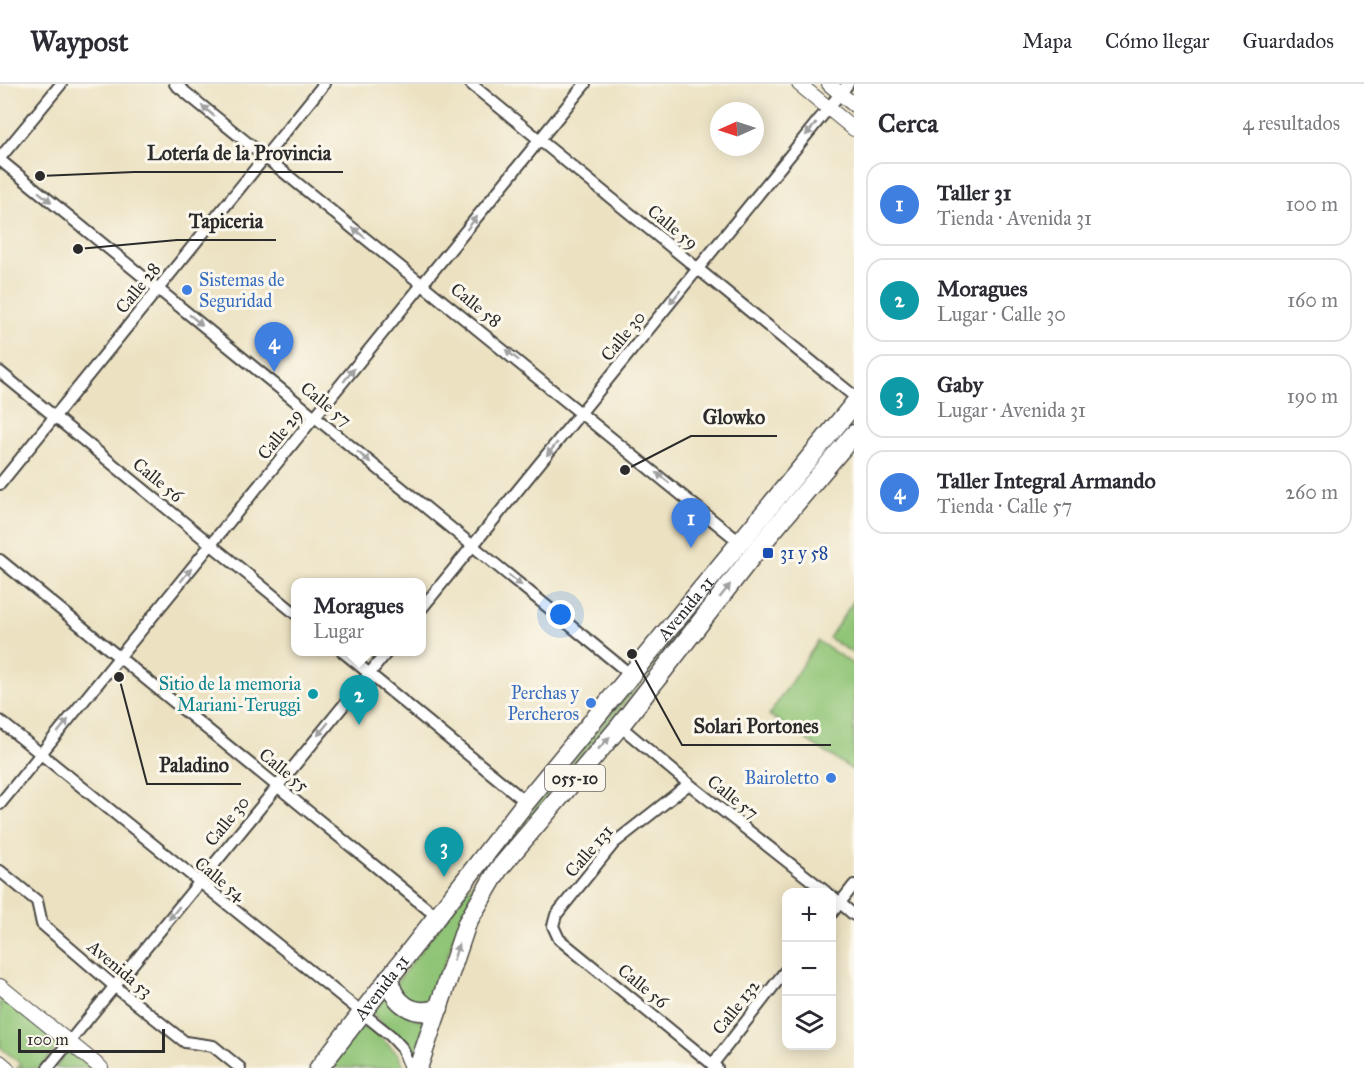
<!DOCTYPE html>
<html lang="es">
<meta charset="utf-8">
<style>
:root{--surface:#fff;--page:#f7f7f7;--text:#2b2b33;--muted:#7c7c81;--line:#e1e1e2;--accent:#ea580c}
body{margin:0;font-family:"IM FELL Great Primer",serif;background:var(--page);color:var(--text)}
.controls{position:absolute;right:18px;bottom:18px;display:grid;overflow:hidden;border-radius:12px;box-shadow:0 3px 15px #0003}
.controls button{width:54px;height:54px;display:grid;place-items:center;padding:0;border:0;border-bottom:2px solid var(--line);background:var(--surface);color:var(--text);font:30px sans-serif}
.compass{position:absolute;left:710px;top:18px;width:54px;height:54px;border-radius:50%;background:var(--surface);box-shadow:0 3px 15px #0003;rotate:267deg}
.scale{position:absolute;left:18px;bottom:15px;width:147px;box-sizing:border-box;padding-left:6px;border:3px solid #2b2b2b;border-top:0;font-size:16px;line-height:21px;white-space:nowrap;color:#2b2b2b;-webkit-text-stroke:4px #fbf7ec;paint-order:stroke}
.you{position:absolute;left:561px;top:531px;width:21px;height:21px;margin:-15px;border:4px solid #fff;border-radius:50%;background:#1a73e8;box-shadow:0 0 0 9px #1a73e833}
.badge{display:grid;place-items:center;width:39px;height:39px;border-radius:50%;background:var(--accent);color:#fff;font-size:20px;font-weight:700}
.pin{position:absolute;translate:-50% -50px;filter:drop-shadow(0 2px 3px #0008)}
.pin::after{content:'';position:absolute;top:32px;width:21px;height:18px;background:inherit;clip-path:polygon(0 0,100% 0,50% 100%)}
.popup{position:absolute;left:291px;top:494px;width:135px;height:78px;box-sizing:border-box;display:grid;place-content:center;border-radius:12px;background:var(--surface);filter:drop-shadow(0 2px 4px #0005);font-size:20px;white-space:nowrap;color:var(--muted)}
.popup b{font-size:22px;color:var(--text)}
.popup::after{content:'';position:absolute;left:50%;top:100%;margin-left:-12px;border:12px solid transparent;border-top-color:var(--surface)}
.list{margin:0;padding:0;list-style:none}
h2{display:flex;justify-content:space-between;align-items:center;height:78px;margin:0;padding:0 24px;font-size:26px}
h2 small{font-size:20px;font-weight:400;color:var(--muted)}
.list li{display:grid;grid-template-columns:39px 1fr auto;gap:18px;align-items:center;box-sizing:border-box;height:84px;margin:0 12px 12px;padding:0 12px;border:2px solid var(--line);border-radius:18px}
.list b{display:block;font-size:22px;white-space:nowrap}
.list p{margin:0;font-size:20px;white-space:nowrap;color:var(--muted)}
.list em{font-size:20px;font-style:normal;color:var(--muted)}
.icon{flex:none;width:33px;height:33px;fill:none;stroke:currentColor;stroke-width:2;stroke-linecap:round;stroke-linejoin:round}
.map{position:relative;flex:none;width:854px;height:984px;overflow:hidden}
header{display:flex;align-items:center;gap:36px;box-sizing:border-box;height:84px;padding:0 30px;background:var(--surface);border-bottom:2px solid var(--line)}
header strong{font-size:28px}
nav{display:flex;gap:33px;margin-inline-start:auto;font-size:21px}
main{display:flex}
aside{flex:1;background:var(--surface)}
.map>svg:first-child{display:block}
.green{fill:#90c476;stroke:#5e7850;stroke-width:1.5}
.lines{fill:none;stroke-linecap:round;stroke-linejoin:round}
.street-casing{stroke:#484642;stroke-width:14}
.secondary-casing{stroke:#484642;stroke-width:16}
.highway-casing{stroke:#484642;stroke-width:21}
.street{stroke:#fff;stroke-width:10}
.secondary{stroke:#fff;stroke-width:14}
.highway{stroke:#fff;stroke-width:18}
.oneway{fill:#a0a0a0}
.shop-dot{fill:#3f7fe0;stroke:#fbf7ec;stroke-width:2}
.transit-dot{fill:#1a4fb4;stroke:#fbf7ec;stroke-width:2}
.culture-dot{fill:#0f9aa8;stroke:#fbf7ec;stroke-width:2}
.labels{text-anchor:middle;stroke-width:6;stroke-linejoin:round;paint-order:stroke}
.shield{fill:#fbf7ec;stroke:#696865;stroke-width:1.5}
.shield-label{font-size:16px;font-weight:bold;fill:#2b2b2b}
.street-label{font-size:18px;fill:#2b2b2b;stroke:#fbf7ec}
.shop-label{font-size:18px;fill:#366cbe;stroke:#fbf7ec;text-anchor:end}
.transit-label{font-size:18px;fill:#164399;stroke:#fbf7ec;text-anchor:start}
.culture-label{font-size:18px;fill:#0d838f;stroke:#fbf7ec;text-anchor:end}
.leader{fill:none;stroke:#2b2b2b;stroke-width:2}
.callout-dot{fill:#2b2b2b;stroke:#fbf7ec;stroke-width:2}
.callout-label{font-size:20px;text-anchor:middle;font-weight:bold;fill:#2b2b2b;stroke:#fbf7ec;stroke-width:6;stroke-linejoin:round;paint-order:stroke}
</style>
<header>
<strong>Waypost</strong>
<nav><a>Mapa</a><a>Cómo llegar</a><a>Guardados</a></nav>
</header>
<main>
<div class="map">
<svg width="854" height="984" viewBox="0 0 854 984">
<rect width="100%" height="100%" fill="#fbf7ec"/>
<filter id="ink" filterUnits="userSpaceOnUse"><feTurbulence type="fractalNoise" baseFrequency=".0167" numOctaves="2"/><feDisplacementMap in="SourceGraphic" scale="12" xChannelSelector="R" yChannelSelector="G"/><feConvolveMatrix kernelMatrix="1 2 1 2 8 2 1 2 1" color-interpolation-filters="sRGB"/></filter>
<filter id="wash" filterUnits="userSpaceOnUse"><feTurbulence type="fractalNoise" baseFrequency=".008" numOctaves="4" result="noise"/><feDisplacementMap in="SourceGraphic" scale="24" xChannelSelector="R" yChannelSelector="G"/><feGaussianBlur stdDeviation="1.35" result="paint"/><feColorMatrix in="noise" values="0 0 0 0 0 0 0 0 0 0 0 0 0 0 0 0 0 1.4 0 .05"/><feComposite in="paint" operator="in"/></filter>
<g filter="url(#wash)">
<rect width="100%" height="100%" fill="#ece2c2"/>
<g class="green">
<path d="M723 492 711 513 483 793C459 836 445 874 432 922 415 923 401 916 396 899L475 796Z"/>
<polygon points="854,516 854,570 829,554"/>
<polygon points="818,557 854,581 854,687 769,631"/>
<polygon points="0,908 60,958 41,984 16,984 22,981 0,963"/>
<path d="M387 908C393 923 412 936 428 938L415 971 371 928Z"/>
<polygon points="370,944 397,969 405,984 323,984 354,945"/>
<polygon points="69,965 93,984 55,984"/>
</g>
</g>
<g filter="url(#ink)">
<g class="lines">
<defs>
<g id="street">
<polyline points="175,0 742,460"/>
<polyline points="471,0 854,312"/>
<polyline points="0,74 61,0"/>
<polyline points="0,76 631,591"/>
<polyline points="0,288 296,530"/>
<polyline points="0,400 324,0"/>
<polyline points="0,476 435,831"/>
<polyline points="422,524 848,0"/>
<polyline points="343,568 526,718"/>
<polyline points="0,637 391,952 402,964 410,984"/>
<polyline points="620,642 689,700 826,808"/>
<polyline points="689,700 614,759 556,831 553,842 559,855 717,984"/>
<polyline points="0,720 585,0"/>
<polyline points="0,787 37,817 42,840 114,902 185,958 213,962 240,984"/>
<polyline points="832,812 854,831"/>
<polyline points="832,829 854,801"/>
<polyline points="712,981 786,886"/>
<polyline points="48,984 387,568"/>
</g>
<g id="secondary">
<polyline points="799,0 854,45"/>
<polyline points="829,0 854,21"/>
<polyline points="0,902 101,984"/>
<polyline points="0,978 7,984"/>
</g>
<g id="highway">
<path d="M389 893C392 919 414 934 439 924"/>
<path id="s1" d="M319 984 526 718 854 320"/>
<polyline points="418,984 467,839 498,786 620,642 759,463 854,350"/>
</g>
</defs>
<use href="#street" class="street-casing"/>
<use href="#secondary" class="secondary-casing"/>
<use href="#highway" class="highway-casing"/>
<use href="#street" class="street"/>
<use href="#secondary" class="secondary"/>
<use href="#highway" class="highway"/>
</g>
<defs><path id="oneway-solid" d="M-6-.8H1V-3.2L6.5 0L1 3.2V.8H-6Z" transform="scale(1.5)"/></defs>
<g class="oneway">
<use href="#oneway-solid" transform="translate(208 27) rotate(-140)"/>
<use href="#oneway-solid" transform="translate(811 45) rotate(129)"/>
<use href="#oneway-solid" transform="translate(45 113) rotate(39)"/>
<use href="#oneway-solid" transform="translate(472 139) rotate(-51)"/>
<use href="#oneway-solid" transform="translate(359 149) rotate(-141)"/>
<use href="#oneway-solid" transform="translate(675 213) rotate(129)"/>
<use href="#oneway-solid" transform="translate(196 236) rotate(39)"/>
<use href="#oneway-solid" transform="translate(512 271) rotate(-141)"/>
<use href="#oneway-solid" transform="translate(349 291) rotate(-51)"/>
<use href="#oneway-solid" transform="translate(552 365) rotate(129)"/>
<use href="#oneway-solid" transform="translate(364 373) rotate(39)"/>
<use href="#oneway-solid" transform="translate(663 394) rotate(-141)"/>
<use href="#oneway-solid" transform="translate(186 491) rotate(-51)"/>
<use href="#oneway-solid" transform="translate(515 496) rotate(39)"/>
<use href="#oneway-solid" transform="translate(725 507) rotate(-52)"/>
<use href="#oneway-solid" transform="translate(63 642) rotate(-51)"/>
<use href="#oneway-solid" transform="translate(323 645) rotate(129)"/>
<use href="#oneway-solid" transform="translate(604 659) rotate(-47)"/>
<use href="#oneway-solid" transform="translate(174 829) rotate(129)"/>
<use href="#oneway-solid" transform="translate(456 868) rotate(-72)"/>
</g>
</g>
<g class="shop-dot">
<circle cx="187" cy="206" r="6"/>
<circle cx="591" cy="619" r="6"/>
<circle cx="831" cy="694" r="6"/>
</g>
<rect class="transit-dot" x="762" y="463" width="12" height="12" rx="3"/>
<circle class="culture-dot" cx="313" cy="610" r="6"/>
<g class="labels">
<rect class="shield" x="545" y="681" width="60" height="26" rx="4.5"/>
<g class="shield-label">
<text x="575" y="700">055-10</text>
</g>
<g class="street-label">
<text transform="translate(673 143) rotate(39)" y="6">Calle 59</text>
<text transform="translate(138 204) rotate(-51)" y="6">Calle 28</text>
<text transform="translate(476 221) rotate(39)" y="6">Calle 58</text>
<text transform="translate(623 252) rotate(-51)" y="6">Calle 30</text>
<text transform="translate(326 320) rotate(39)" y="6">Calle 57</text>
<text transform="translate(280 350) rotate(-51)" y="6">Calle 29</text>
<text transform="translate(158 396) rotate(39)" y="6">Calle 56</text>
<text dy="6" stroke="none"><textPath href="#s1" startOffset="588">Avenida 31</textPath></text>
<text transform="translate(284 686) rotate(39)" y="6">Calle 55</text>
<text transform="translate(733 713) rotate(38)" y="6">Calle 57</text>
<text transform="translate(227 737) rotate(-51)" y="6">Calle 30</text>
<text transform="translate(589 767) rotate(-49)" y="6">Calle 131</text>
<text transform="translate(220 795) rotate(39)" y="6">Calle 54</text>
<text transform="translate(120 885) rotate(40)" y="6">Avenida 53</text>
<text transform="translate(643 902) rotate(39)" y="6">Calle 56</text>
<text dy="6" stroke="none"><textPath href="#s1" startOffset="102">Avenida 31</textPath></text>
<text transform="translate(736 923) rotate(-52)" y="6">Calle 132</text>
</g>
<g class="shop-label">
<text x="199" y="202" text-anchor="start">Sistemas de<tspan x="199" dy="21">Seguridad</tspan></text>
<text x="579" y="615">Perchas y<tspan x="579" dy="21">Percheros</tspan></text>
<text x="819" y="700">Bairoletto</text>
</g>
<g class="transit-label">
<text x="780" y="475">31 y 58</text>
</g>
<g class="culture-label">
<text x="301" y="606">Sitio de la memoria<tspan x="301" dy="21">Mariani-Teruggi</tspan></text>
</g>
</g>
<path class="leader" d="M40 92L134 88H343M78 165L177 156H276M625 386L691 352H777M632 570L682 661H831M119 593L147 700H241"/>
<g class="callout-dot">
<circle cx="40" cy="92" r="6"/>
<circle cx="78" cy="165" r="6"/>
<circle cx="625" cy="386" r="6"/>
<circle cx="632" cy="570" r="6"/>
<circle cx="119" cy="593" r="6"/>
</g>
<g class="callout-label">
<text x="239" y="76">Lotería de la Provincia</text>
<text x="226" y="144">Tapiceria</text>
<text x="734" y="340">Glowko</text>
<text x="756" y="649">Solari Portones</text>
<text x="194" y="688">Paladino</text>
</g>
</svg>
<div class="controls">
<button>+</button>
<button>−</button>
<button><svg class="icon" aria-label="layers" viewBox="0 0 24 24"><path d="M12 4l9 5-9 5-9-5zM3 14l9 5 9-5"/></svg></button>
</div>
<svg class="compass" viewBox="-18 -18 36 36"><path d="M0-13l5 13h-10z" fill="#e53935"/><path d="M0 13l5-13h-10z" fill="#7c7c81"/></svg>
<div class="scale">100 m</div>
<div class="you"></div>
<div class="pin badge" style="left:691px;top:464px;background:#3f7fe0">1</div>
<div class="pin badge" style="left:359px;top:641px;background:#0f9aa8">2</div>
<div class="popup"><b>Moragues</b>Lugar</div>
<div class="pin badge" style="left:444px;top:793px;background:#0f9aa8">3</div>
<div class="pin badge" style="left:274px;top:288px;background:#3f7fe0">4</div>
</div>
<aside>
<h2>Cerca<small>4 resultados</small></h2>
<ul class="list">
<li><span class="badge" style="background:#3f7fe0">1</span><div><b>Taller 31</b><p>Tienda · Avenida 31</p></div><em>100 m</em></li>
<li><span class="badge" style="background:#0f9aa8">2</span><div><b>Moragues</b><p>Lugar · Calle 30</p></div><em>160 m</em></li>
<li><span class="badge" style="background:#0f9aa8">3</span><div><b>Gaby</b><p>Lugar · Avenida 31</p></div><em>190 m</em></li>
<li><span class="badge" style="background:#3f7fe0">4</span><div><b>Taller Integral Armando</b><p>Tienda · Calle 57</p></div><em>260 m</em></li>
</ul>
</aside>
</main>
